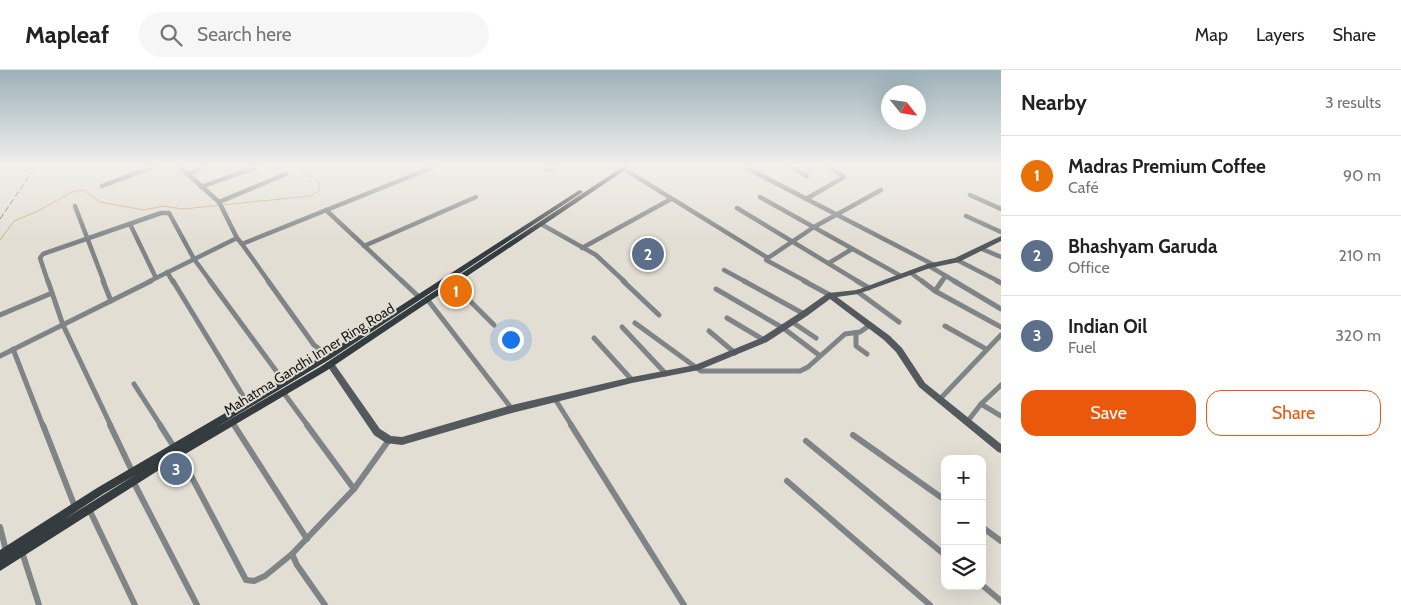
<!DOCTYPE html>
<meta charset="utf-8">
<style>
:root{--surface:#fff;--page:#f6f6f6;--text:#222;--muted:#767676;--line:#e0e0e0;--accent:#ea580c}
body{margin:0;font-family:Cabin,sans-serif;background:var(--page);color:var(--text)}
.controls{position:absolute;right:15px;bottom:15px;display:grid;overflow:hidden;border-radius:10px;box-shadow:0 5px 20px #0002}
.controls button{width:45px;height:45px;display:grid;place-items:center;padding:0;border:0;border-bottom:1px solid var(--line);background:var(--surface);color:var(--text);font:25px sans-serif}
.compass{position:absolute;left:881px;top:15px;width:45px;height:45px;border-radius:50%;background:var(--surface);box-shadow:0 5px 20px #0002;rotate:120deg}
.you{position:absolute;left:510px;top:269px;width:18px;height:18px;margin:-12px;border:4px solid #fff;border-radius:50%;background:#1a73e8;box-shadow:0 0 0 8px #1a73e833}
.badge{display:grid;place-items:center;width:32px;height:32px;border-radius:50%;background:var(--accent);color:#fff;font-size:16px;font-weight:700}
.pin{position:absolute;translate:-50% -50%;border:2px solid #fff;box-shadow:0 1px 5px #0006}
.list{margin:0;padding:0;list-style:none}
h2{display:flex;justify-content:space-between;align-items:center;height:65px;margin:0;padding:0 20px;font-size:21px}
h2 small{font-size:16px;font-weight:400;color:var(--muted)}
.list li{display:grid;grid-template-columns:32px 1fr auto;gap:15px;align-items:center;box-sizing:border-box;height:80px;padding:0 20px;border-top:1px solid var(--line)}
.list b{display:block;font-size:19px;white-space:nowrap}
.list p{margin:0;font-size:16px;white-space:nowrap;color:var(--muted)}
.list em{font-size:16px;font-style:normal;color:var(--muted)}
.actions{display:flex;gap:10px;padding:15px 20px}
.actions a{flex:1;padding:11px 0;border:1px solid var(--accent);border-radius:15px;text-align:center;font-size:18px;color:var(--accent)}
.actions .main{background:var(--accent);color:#fff}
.icon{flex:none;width:28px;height:28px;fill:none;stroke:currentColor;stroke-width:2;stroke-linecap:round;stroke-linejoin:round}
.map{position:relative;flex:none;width:1001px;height:535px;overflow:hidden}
header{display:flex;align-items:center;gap:30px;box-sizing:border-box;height:70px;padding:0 25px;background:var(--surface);border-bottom:1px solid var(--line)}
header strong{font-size:24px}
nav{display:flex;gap:28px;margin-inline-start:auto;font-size:18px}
.search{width:350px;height:45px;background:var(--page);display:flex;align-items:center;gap:12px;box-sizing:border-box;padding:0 18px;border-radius:28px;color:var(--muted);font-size:19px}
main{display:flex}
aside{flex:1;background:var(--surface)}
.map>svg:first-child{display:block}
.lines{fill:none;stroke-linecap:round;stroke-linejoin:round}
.stream{stroke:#cbad73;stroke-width:1}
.street-far2{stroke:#7f8486;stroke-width:4.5}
.street-far1{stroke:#7f8486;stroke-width:5}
.street{stroke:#7f8486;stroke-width:6}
.secondary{fill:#53595d;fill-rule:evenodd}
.primary{fill:#343c40;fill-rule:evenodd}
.rail{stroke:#6d6a64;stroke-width:1;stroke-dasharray:6 3;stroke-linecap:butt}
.labels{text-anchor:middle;stroke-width:4;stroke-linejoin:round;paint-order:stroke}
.street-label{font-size:14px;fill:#1c1b17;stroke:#e3ded4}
</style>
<header>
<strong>Mapleaf</strong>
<div class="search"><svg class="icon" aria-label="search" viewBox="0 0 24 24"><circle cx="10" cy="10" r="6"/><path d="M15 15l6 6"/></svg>Search here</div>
<nav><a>Map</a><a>Layers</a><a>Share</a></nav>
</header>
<main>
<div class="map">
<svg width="1001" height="535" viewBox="0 0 1001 535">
<rect width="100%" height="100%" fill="#e3ded4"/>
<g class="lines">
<polyline class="stream" points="0,170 14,151 38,141 72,122 84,120 100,132 144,140 163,136 183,139 310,126 319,121 319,112 302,101 305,96"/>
<g class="street-far2">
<polyline points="179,96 219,132 237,168 242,174 436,96"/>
<polyline points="543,96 547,99 558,96"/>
<polyline points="743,96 934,195"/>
<polyline points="789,96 807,106"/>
<polyline points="624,99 768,188 814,157 881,120"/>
<polyline points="187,104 209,96"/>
<polyline points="102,116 155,96"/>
<polyline points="201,117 259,96"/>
<polyline points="970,125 1001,139"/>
<polyline points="760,127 901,206"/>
<polyline points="806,129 844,107 828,96"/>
<polyline points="219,132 286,104"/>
<polyline points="75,136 104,212"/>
<polyline points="737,138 859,212"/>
<polyline points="326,140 403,212"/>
<polyline points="966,146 1001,162"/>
<polyline points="130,154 156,208"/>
<polyline points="541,154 596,185 625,212"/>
<polyline points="242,174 269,212"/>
<polyline points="364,176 476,127"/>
<polyline points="582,178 671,129"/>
<polyline points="982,179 1001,187"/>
<polyline points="768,188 766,190 807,212"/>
<polyline points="957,190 1000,212"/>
<polyline points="829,193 852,179"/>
<polyline points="929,196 956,212"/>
<polyline points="724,200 746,212"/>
<polyline points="167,202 173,212"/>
<polyline points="911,203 923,212"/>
<polyline points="48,212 40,188 43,184 161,143 169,143 194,189 211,212"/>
<polyline points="148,212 237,168"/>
<polyline points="941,212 945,207"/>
</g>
<g class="street-far1">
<polyline points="48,211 63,255 111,356"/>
<polyline points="103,211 111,231"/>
<polyline points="173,211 248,334"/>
<polyline points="210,211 285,313"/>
<polyline points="268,211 314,275 329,286"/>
<polyline points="402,211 419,227"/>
<polyline points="623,211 659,245"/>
<polyline points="744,211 804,244"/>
<polyline points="804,211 830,225"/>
<polyline points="857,211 869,218"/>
<polyline points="922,211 935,221 1001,257"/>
<polyline points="954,211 1001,239"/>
<polyline points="997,211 1001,213"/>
<polyline points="452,213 494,255"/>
<polyline points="716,219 783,258 819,285"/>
<polyline points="935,221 942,211"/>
<polyline points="858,222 899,252"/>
<polyline points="427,229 512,339"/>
<polyline points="0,245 52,223"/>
<polyline points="727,248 764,270"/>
<polyline points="792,252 816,268"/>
<polyline points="635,253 701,301 800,301 808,297 845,264 860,262 870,255"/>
<polyline points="945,256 986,279"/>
<polyline points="622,257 666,304"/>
<polyline points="709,261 735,283"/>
<polyline points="856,263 856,276 867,284"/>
<polyline points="594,268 632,310"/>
<polyline points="13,279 43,356"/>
<polyline points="0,286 151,211"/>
<polyline points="134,314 161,356"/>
<polyline points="283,322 308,356"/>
<polyline points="555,329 572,356"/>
<polyline points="939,330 1001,265"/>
<polyline points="981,334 1001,346"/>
<polyline points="232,352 235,356"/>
<polyline points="967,352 981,334 1001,315"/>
</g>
<g class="street">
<polyline points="43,355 75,437"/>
<polyline points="110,355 132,401"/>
<polyline points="160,355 174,377"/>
<polyline points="234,355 307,469"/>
<polyline points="307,355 354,419"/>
<polyline points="571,355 684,535"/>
<polyline points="853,365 945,430"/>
<polyline points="806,371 945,485"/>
<polyline points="179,383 246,510 254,511 265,506 292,484 354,419 389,370"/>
<polyline points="133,411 197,535"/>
<polyline points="787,411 930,535"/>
<polyline points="89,439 135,535"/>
<polyline points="0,457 6,481"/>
<polyline points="982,457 1001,471"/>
<polyline points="22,482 39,535"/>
<polyline points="292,484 297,495 325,535"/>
<polyline points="982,515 1001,531"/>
</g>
<polygon class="secondary" points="1001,166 1001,171 959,192 930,198 858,224 837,227 890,266 902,278 925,313 1001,374 1001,383 998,382 919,317 896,282 884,270 830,229 807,246 767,272 699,300 632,313 512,343 402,375 386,373 374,365 326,294 327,292 333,292 380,359 391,366 402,367 512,335 632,307 695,295 761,268 801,242 828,223 857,220 927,194 955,188"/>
<path class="primary" d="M624 96H631L326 301 170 393 0 501V480L97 418 326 284 578 121 580 120 583 122 332 288 215 358 320 297ZM137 404 63 450 103 424Z"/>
<polyline class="rail" points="0,149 36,96"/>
</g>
<linearGradient id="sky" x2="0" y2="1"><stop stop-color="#9cb1b9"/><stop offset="0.56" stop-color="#f2f0ec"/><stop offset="1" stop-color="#f2f0ec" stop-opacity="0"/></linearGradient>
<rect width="1001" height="171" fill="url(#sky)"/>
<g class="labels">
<g class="street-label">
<text transform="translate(309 289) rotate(-32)" y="5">Mahatma Gandhi Inner Ring Road</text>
</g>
</g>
</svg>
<div class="controls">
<button>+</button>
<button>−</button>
<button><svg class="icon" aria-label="layers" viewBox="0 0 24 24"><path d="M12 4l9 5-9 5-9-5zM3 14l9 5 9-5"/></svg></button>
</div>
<svg class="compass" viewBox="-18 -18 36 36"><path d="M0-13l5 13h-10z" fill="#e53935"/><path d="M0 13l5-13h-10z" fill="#767676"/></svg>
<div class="you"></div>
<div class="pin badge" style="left:456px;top:221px;background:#e8710a">1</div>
<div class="pin badge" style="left:648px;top:184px;background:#5c6f8a">2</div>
<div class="pin badge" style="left:176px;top:399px;background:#5c6f8a">3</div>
</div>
<aside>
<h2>Nearby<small>3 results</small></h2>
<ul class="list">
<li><span class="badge" style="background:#e8710a">1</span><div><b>Madras Premium Coffee</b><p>Café</p></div><em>90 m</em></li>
<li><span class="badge" style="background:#5c6f8a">2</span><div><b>Bhashyam Garuda</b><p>Office</p></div><em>210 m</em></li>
<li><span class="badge" style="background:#5c6f8a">3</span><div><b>Indian Oil</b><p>Fuel</p></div><em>320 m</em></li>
</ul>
<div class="actions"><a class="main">Save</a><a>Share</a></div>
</aside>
</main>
